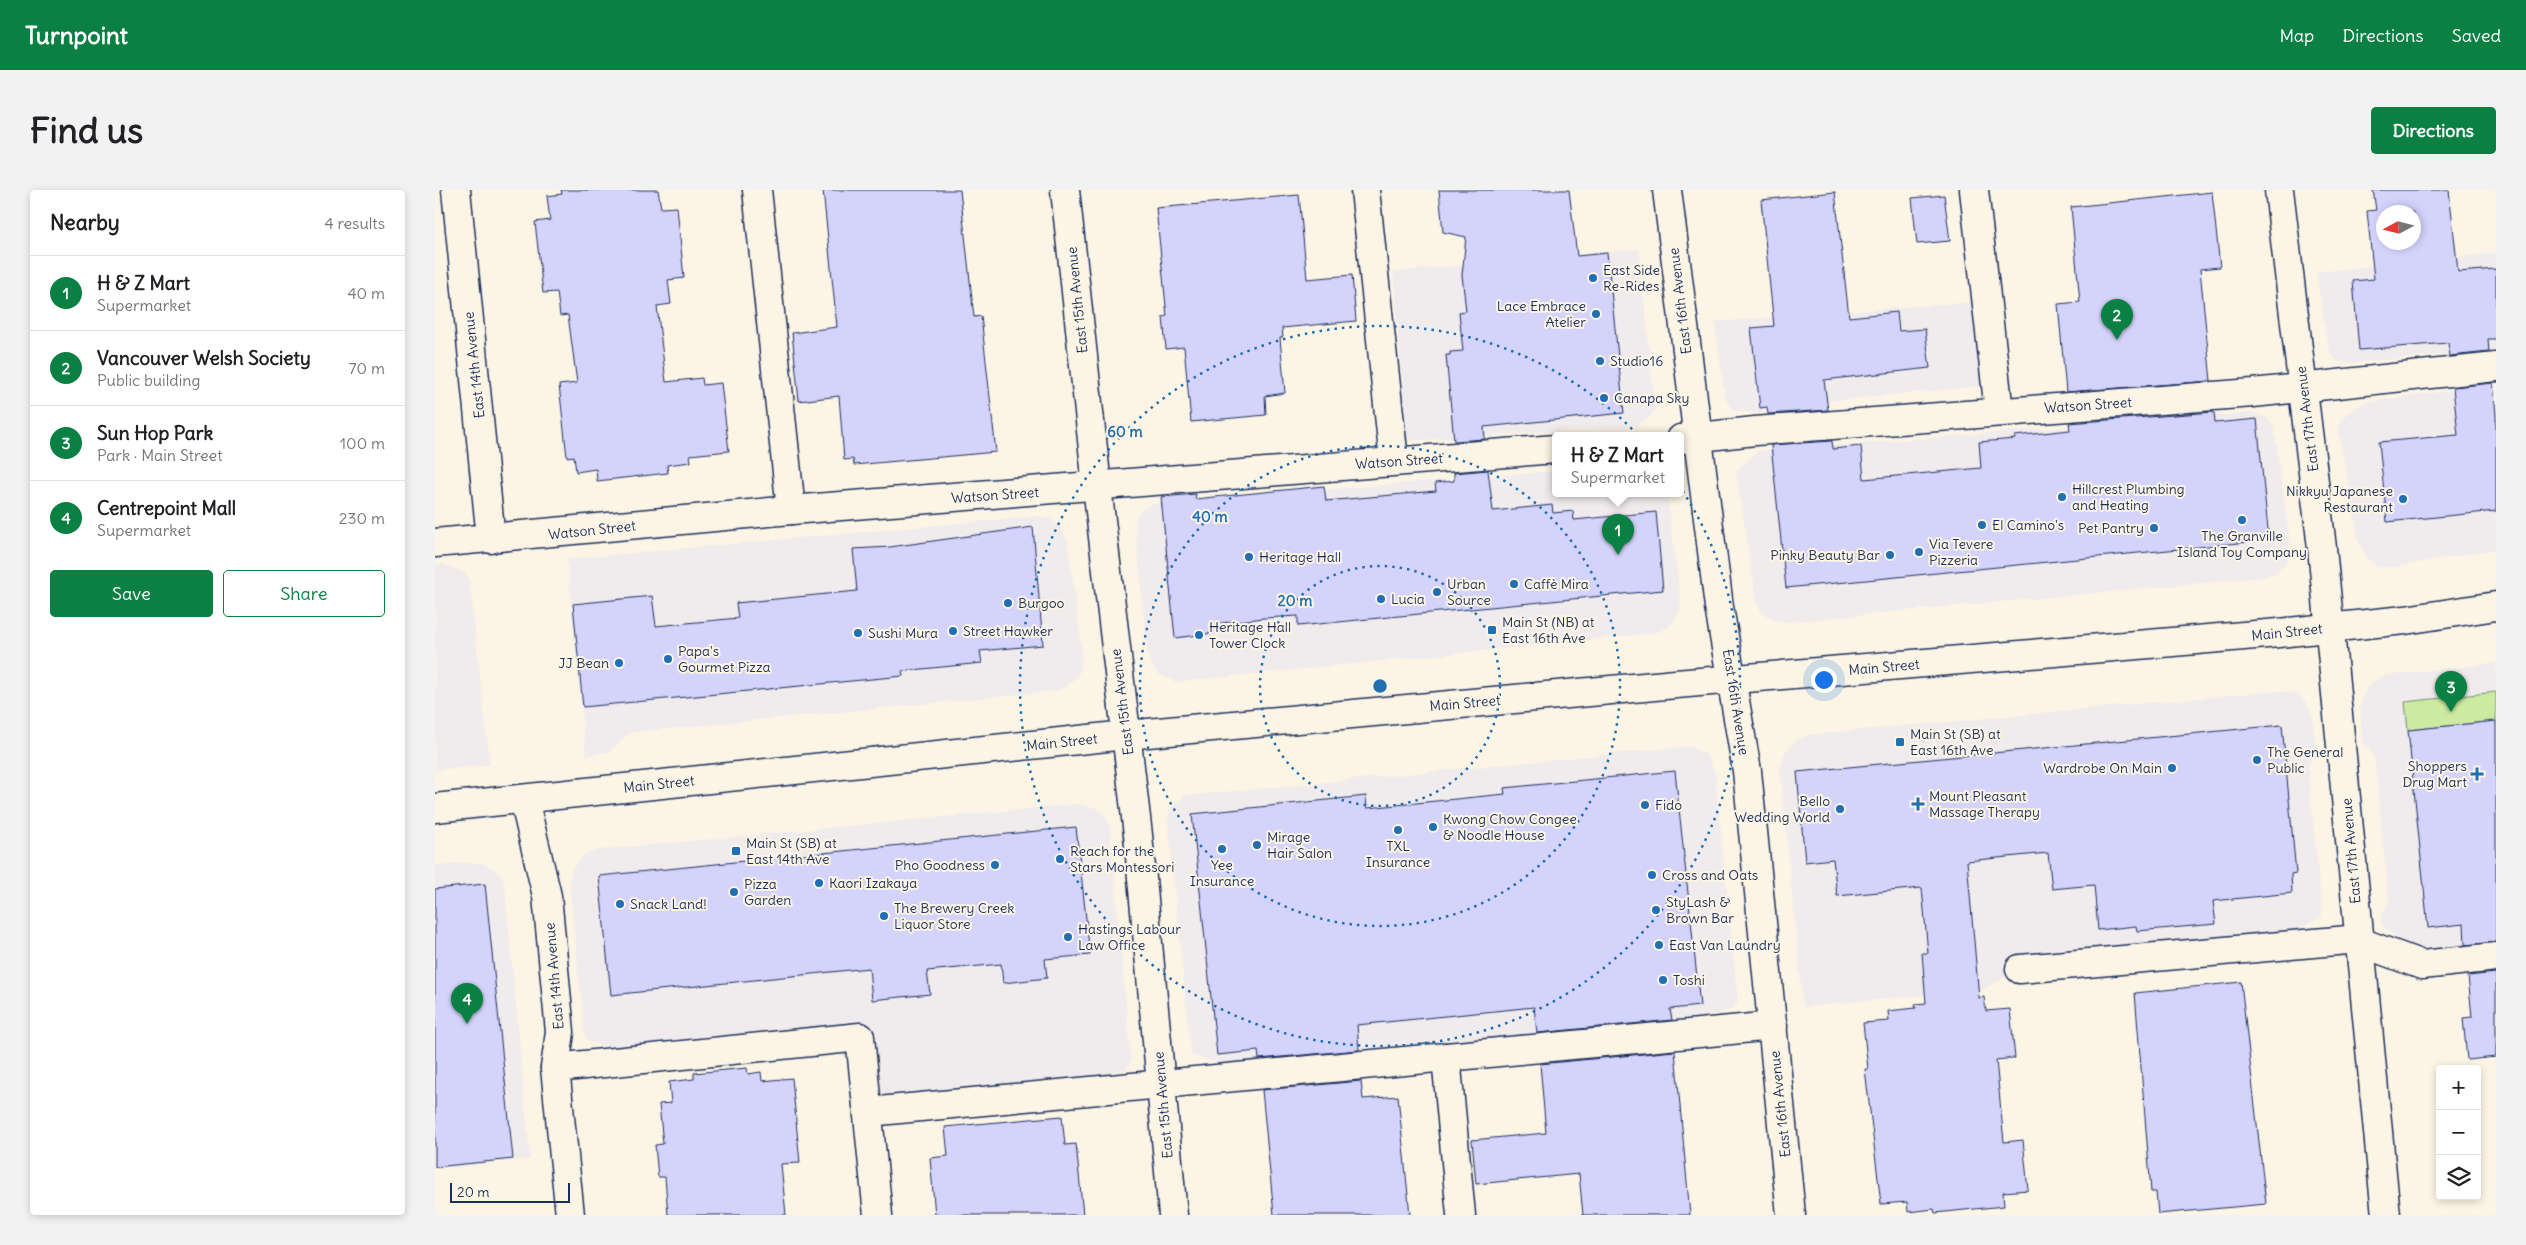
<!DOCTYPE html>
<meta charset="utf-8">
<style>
:root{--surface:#fff;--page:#f2f2f2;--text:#202124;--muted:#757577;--line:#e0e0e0;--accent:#0b8043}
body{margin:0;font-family:Delius,sans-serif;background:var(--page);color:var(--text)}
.controls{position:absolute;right:15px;bottom:15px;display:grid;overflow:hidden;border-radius:5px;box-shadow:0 2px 8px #0003}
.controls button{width:45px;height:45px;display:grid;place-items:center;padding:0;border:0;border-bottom:1px solid var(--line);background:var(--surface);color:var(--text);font:25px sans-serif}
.compass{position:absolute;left:1941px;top:15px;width:45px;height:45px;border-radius:50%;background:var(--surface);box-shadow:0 2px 8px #0003;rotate:263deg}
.scale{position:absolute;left:15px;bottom:12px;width:120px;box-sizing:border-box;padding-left:5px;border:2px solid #1b2f5e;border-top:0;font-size:14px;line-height:18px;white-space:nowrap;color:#1b2f5e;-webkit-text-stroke:4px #fcf5e5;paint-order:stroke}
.you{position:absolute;left:1388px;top:489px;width:18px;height:18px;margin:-12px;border:4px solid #fff;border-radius:50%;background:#1a73e8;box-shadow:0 0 0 8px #1a73e833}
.badge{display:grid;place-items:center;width:32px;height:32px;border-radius:50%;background:var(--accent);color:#fff;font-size:16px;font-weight:700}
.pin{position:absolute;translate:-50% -41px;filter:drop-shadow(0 1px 2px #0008)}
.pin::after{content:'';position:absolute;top:26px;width:18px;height:15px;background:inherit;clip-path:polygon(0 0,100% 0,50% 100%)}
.popup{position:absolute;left:1117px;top:242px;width:132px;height:65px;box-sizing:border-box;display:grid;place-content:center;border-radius:5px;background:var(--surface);filter:drop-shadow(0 1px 4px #0005);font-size:16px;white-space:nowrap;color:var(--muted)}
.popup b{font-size:19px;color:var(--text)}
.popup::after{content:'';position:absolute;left:50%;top:100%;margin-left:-10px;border:10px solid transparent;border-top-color:var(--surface)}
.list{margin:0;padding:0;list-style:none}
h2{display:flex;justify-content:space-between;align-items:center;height:65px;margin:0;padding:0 20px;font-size:21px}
h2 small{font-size:16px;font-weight:400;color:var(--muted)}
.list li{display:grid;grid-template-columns:32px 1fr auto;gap:15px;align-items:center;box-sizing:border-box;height:75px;padding:0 20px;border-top:1px solid var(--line)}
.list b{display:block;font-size:19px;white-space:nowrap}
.list p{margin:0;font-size:16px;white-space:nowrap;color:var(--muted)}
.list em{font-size:16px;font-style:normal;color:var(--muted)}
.actions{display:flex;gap:10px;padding:15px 20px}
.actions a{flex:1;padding:11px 0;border:1px solid var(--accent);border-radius:5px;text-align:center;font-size:18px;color:var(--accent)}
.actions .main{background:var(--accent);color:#fff}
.icon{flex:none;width:28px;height:28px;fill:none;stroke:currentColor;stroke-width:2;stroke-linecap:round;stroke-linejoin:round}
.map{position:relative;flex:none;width:2061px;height:1025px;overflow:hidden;border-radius:5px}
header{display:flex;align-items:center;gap:30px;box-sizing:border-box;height:70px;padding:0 25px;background:var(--accent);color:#fff}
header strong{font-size:24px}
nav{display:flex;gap:28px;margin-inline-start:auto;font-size:18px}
.intro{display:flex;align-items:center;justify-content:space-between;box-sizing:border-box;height:120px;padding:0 30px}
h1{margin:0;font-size:35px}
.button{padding:12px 22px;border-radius:5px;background:var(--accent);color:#fff;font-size:18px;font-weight:700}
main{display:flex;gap:30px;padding:0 30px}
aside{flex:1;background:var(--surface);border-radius:5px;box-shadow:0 2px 8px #0003}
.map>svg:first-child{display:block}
.built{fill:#f0ebec}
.green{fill:#cdeaa1;stroke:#748c80}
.building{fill:#d4d3fc;stroke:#1b2f5e;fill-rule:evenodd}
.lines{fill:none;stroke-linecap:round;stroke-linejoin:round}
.minor-casing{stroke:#1b2f5e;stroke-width:31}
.major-casing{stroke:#1b2f5e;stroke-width:31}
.minor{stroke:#fcf5e5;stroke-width:28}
.major{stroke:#fcf5e5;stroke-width:28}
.ring{fill:none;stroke:#1f6fb2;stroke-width:2.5;stroke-dasharray:2.5 5}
.poi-dot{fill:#1f6fb2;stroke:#fcf5e5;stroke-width:2}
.labels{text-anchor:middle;stroke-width:4;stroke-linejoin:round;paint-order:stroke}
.poi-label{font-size:14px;fill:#1b2f5e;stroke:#fcf5e5;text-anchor:start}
.street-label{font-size:14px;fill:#1b2f5e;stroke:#fcf5e5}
.centre{fill:#1f6fb2;stroke:#fcf5e5;stroke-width:2.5}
.ring-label{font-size:15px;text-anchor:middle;font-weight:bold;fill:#1f6fb2;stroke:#fcf5e5;stroke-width:4;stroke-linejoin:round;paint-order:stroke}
</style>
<header>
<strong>Turnpoint</strong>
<nav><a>Map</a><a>Directions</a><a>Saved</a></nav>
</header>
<div class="intro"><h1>Find us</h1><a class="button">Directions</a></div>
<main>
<aside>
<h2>Nearby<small>4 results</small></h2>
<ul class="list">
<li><span class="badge">1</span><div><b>H &amp; Z Mart</b><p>Supermarket</p></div><em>40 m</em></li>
<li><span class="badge">2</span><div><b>Vancouver Welsh Society</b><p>Public building</p></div><em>70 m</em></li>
<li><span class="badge">3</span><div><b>Sun Hop Park</b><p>Park · Main Street</p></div><em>100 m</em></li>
<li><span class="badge">4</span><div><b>Centrepoint Mall</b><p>Supermarket</p></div><em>230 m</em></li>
</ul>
<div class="actions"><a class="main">Save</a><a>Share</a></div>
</aside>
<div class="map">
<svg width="2061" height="1025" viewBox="0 0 2061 1025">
<rect width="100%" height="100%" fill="#fcf5e5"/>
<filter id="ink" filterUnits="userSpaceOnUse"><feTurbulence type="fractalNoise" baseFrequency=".02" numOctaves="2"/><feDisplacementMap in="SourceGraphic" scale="10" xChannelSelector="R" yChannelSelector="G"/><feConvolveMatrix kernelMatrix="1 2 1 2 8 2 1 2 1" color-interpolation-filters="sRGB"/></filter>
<g filter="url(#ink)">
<g class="built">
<polygon points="1204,59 1220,220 1213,229 1200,236 972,251 958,82"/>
<polygon points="2061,63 2061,161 1913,173 1904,172 1897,166 1893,156 1881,82"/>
<polygon points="1537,112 1546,196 1332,217 1325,224 1298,220 1290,208 1280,132"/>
<polygon points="2061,194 2061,359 1959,377 1943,377 1933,369 1924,353 1903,238 1906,229 1928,213"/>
<polygon points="1816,223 1831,227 1839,237 1855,352 1852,372 1838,384 1829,387 1351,432 1337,429 1327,422 1322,414 1301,282 1323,261"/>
<polygon points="1120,281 1120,304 1232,304 1246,415 1242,427 1234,437 1220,443 741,492 723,484 715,473 712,461 700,332 705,321 716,314"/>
<polygon points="603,326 616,329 626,338 633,353 647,462 646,480 632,497 621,501 199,542 193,544 176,561 151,566 132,369"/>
<polygon points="9,374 29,383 34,388 55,575 0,580 0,375"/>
<polygon points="2061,473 2061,767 1986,763 1953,741 1946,733 1946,728 1954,710 1939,566 1928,554 1925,518 1927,509 1933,496 1947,486"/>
<polygon points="1841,501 1861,503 1872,513 1878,528 1881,564 1873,576 1887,725 1883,729 1864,738 1865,755 1585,779 1549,799 1368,817 1345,579 1350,562 1362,550 1372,545"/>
<polygon points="1248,557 1256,557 1271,564 1280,583 1303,813 1295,820 1268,828 1269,843 779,887 780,872 756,865 733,630 734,620 749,606"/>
<polygon points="643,614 661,618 670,625 675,637 696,871 690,880 673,885 675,898 433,922 425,848 178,872 177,858 154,852 150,846 134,691 137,679 150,664 163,660"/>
<polygon points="29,673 47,673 59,679 67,688 70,698 95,969 0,979 0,676"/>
</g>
<polygon class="green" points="2061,502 2061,531 1973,540 1970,512"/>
<g class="building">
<polygon points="126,0 223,0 226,18 242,17 249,88 233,90 236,114 222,116 231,192 267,188 268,195 286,193 294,261 255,265 256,272 232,275 233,283 162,291 161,279 141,282 139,266 132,267 124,195 142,193 133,125 125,126 122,102 108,103 100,32 115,30 112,6 127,4"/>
<polygon points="388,0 525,0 539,127 546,126 561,262 419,275 418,269 409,270 404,206 364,211 357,143 402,137"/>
<polygon points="1004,0 1134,0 1142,66 1172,63 1189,223 1049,237 1050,249 1019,251 1011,165 1015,165 1015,162 1028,161 1024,122 1031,121 1027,85 1031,47 1008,42"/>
<path d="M1938 0H2014L2023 82 2061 79V149H2053L2054 162 2015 166 2013 153 1924 160 1918 91 1939 89 1932 21 1941 20ZM1948 22H1978V52H1948Z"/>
<polygon points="1400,2 1414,127 1462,122 1464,141 1490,139 1495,178 1389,190 1393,220 1333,224 1332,217 1325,218 1316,138 1339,136 1326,10"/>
<polygon points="1777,2 1785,77 1765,79 1776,191 1631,202 1623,114 1645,112 1636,17"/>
<polygon points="864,5 872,89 917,85 921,131 847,138 848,147 845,148 850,203 830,206 831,225 756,232 749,157 731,159 728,127 732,126 721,18"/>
<polygon points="1509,5 1515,51 1482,54 1477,8"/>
<polygon points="2058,193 2061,225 2061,321 1952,332 1944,252 2023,245 2018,197"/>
<polygon points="1779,222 1780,233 1822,229 1834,350 1351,398 1336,255 1397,251 1398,259 1426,256 1429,289 1546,278 1544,252 1580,249 1580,246 1635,240 1634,233"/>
<polygon points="1053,280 1058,321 1117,315 1118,323 1138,321 1139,330 1221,322 1228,400 863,436 863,426 829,428 778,434 779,443 740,448 726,307 761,304 760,309 889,296 891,311 1001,301 1000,293 1019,291 1019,283"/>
<polygon points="598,337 608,455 545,461 547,473 467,481 468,486 148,517 138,414 217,406 221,436 303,428 301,413 422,401 418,359 455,357"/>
<polygon points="2061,531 2061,752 2030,755 2029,734 1993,738 1973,540"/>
<polygon points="1847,535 1861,683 1856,684 1857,703 1778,711 1781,734 1702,741 1701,736 1663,740 1659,695 1617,699 1613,663 1532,671 1544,808 1549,807 1551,821 1575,819 1580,868 1561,870 1569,952 1588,950 1593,1000 1568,1002 1569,1016 1500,1023 1499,1019 1473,1022 1472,1012 1446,1014 1430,879 1433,879 1428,833 1454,831 1453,821 1481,818 1480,814 1491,813 1487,763 1493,763 1487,698 1402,706 1398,669 1370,672 1362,582"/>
<polygon points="1240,581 1265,816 1235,819 1237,830 1102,843 1099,817 922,835 924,860 824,869 823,861 782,865 757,624 931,606 932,618 1070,604 1069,598"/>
<polygon points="641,637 655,765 610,769 612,788 568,793 566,774 492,781 495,804 437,810 434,778 176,805 164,686"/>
<polygon points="50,694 78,969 0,977 0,699"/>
<polygon points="2061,783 2061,867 2032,870 2028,828 2037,827 2033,786"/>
<polygon points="1806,792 1831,1014 1723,1024 1721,1002 1716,1002 1700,803"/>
<polygon points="1240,861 1255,1025 1148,1025 1144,984 1041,994 1037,950 1111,943 1105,874"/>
<polygon points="312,878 313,884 326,882 327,891 357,888 365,973 346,974 351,1025 233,1025 230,987 223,987 220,955 228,954 224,914 236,913 234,892 259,889 259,883"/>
<polygon points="926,891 928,909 963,906 975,1025 839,1025 827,900"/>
<polygon points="627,926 630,955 641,954 648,1025 500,1025 495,968 513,966 510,937"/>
</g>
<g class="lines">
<defs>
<g id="minor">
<polyline points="21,0 56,349"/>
<polyline points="322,0 356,320"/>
<polyline points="630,0 662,296 703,645 738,1025"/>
<polyline points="930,0 959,271"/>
<polyline points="1232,0 1284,417 1312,581 1356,1025"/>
<polyline points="1539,0 1564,222"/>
<polyline points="1844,0 1887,358 1951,1025"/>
<polyline points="1246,249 1320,241 1818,203 2061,177"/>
<polyline points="0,353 356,320 1120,259"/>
<polyline points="89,609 112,706 125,842 120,878 135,1025"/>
<polyline points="1925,752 1987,775 2061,767"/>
<polyline points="1585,779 1924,749"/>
<polyline points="1011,867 1026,1025"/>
<polyline points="120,878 425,847 443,1025"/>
<polyline points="433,922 1338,836"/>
</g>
<polyline id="major" points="0,618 691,545 1241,494 1844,443 1970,430 2061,416"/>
</defs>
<use href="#minor" class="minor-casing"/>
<use href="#major" class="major-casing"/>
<use href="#minor" class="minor"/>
<use href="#major" class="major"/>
</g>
</g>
<g class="ring">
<circle cx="945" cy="496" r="120"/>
<circle cx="945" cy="496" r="240"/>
<circle cx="945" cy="496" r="360"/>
</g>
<g class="poi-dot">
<circle cx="1158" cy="88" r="5"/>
<circle cx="1161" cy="124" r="5"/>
<circle cx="1165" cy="171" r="5"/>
<circle cx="1169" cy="208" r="5"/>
<circle cx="1627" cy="307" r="5"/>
<circle cx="1968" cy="309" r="5"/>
<circle cx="1807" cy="330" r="5"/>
<circle cx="1547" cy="335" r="5"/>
<circle cx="1719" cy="338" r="5"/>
<circle cx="1484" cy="362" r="5"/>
<circle cx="1455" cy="365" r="5"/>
<circle cx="814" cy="367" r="5"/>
<circle cx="1079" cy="394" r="5"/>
<circle cx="1002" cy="402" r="5"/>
<circle cx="946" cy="409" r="5"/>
<circle cx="573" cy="413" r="5"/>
<rect x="1052" y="435" width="10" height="10" rx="2.5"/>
<circle cx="518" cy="441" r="5"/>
<circle cx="423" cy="443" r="5"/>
<circle cx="764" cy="445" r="5"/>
<circle cx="233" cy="469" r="5"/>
<circle cx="184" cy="473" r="5"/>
<rect x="1460" y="547" width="10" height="10" rx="2.5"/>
<circle cx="1822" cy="570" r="5"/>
<circle cx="1737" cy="578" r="5"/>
<path d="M2039.5 576.5h5v5h5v5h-5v5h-5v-5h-5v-5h5z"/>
<path d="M1480.5 606.5h5v5h5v5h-5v5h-5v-5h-5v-5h5z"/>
<circle cx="1210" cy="615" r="5"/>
<circle cx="1405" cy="619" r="5"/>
<circle cx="998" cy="637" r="5"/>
<circle cx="963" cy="640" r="5"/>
<circle cx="822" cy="655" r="5"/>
<circle cx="787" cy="659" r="5"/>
<rect x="296" y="656" width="10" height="10" rx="2.5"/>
<circle cx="625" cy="669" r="5"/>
<circle cx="560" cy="675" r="5"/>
<circle cx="1217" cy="685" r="5"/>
<circle cx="384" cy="693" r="5"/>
<circle cx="299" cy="702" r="5"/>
<circle cx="185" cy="714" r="5"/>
<circle cx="1221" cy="720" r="5"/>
<circle cx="449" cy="726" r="5"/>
<circle cx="633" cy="747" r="5"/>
<circle cx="1224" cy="755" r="5"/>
<circle cx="1228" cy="790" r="5"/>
</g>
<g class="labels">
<g class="poi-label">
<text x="1168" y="85">East Side<tspan x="1168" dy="16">Re-Rides</tspan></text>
<text x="1151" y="121" text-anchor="end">Lace Embrace<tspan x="1151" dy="16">Atelier</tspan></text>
<text x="1175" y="176">Studio16</text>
<text x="1179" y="213">Canapa Sky</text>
<text x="1637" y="304">Hillcrest Plumbing<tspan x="1637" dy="16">and Heating</tspan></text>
<text x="1958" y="306" text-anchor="end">Nikkyu Japanese<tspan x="1958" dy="16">Restaurant</tspan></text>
<text x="1557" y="340">El Camino's</text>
<text x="1709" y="343" text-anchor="end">Pet Pantry</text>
<text x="1807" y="351" text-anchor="middle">The Granville<tspan x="1807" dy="16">Island Toy Company</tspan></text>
<text x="1494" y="359">Via Tevere<tspan x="1494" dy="16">Pizzeria</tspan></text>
<text x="1445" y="370" text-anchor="end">Pinky Beauty Bar</text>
<text x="824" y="372">Heritage Hall</text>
<text x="1012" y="399">Urban<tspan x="1012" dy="16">Source</tspan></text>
<text x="1089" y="399">Caffè Mira</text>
<text x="956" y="414">Lucia</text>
<text x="583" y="418">Burgoo</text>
<text x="1067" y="437">Main St (NB) at<tspan x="1067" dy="16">East 16th Ave</tspan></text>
<text x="774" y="442">Heritage Hall<tspan x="774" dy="16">Tower Clock</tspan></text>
<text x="528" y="446">Street Hawker</text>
<text x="433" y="448">Sushi Mura</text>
<text x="243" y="466">Papa's<tspan x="243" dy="16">Gourmet Pizza</tspan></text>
<text x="174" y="478" text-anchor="end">JJ Bean</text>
<text x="1475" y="549">Main St (SB) at<tspan x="1475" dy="16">East 16th Ave</tspan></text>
<text x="1832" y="567">The General<tspan x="1832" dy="16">Public</tspan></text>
<text x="2032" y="581" text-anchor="end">Shoppers<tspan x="2032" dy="16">Drug Mart</tspan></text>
<text x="1727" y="583" text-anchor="end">Wardrobe On Main</text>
<text x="1494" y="611">Mount Pleasant<tspan x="1494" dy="16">Massage Therapy</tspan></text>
<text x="1395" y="616" text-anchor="end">Bello<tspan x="1395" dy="16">Wedding World</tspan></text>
<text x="1220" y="620">Fido</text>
<text x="1008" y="634">Kwong Chow Congee<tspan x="1008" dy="16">&amp; Noodle House</tspan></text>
<text x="832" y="652">Mirage<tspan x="832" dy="16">Hair Salon</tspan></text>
<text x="311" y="658">Main St (SB) at<tspan x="311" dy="16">East 14th Ave</tspan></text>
<text x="963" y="661" text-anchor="middle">TXL<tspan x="963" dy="16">Insurance</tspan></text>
<text x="635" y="666">Reach for the<tspan x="635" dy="16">Stars Montessori</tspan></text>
<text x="550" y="680" text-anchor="end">Pho Goodness</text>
<text x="787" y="680" text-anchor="middle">Yee<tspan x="787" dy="16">Insurance</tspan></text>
<text x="1227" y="690">Cross and Oats</text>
<text x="394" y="698">Kaori Izakaya</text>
<text x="309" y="699">Pizza<tspan x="309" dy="16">Garden</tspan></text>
<text x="1231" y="717">StyLash &amp;<tspan x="1231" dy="16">Brown Bar</tspan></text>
<text x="195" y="719">Snack Land!</text>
<text x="459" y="723">The Brewery Creek<tspan x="459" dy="16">Liquor Store</tspan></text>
<text x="643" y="744">Hastings Labour<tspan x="643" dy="16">Law Office</tspan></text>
<text x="1234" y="760">East Van Laundry</text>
<text x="1238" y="795">Toshi</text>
</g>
<g class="street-label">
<text transform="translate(642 110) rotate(-96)" y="5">East 15th Avenue</text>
<text transform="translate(1245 111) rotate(-97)" y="5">East 16th Avenue</text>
<text transform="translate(39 175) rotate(-96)" y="5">East 14th Avenue</text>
<text transform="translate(1653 215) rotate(-4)" y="5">Watson Street</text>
<text transform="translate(1872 229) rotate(-97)" y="5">East 17th Avenue</text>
<text transform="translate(964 271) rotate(-4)" y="5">Watson Street</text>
<text transform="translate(560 305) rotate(-4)" y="5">Watson Street</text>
<text transform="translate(157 340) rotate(-6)" y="5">Watson Street</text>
<text transform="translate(1852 442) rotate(-6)" y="5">Main Street</text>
<text transform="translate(1449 477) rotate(-5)" y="5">Main Street</text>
<text transform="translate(687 512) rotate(-97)" y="5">East 15th Avenue</text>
<text transform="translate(1301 512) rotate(81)" y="5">East 16th Avenue</text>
<text transform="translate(1030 513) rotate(-5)" y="5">Main Street</text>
<text transform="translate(627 552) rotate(-6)" y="5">Main Street</text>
<text transform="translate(224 594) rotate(-6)" y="5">Main Street</text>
<text transform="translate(1916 661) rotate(-95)" y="5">East 17th Avenue</text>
<text transform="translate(119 786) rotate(-95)" y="5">East 14th Avenue</text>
<text transform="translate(1345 914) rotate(-96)" y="5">East 16th Avenue</text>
<text transform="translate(728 915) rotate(-95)" y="5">East 15th Avenue</text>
</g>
</g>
<circle cx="945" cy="496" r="8" class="centre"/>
<g class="ring-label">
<text x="690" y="247">60 m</text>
<text x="775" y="332">40 m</text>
<text x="860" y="416">20 m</text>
</g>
</svg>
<div class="controls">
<button>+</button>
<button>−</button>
<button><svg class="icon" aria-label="layers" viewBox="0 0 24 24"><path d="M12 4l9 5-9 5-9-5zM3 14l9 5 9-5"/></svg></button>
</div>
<svg class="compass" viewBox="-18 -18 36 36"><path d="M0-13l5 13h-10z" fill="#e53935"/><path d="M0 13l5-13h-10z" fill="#757577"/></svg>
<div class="scale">20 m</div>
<div class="you"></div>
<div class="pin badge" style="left:1183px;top:365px">1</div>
<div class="popup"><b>H &amp; Z Mart</b>Supermarket</div>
<div class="pin badge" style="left:1682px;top:150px">2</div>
<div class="pin badge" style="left:2016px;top:522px">3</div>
<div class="pin badge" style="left:32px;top:834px">4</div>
</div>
</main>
